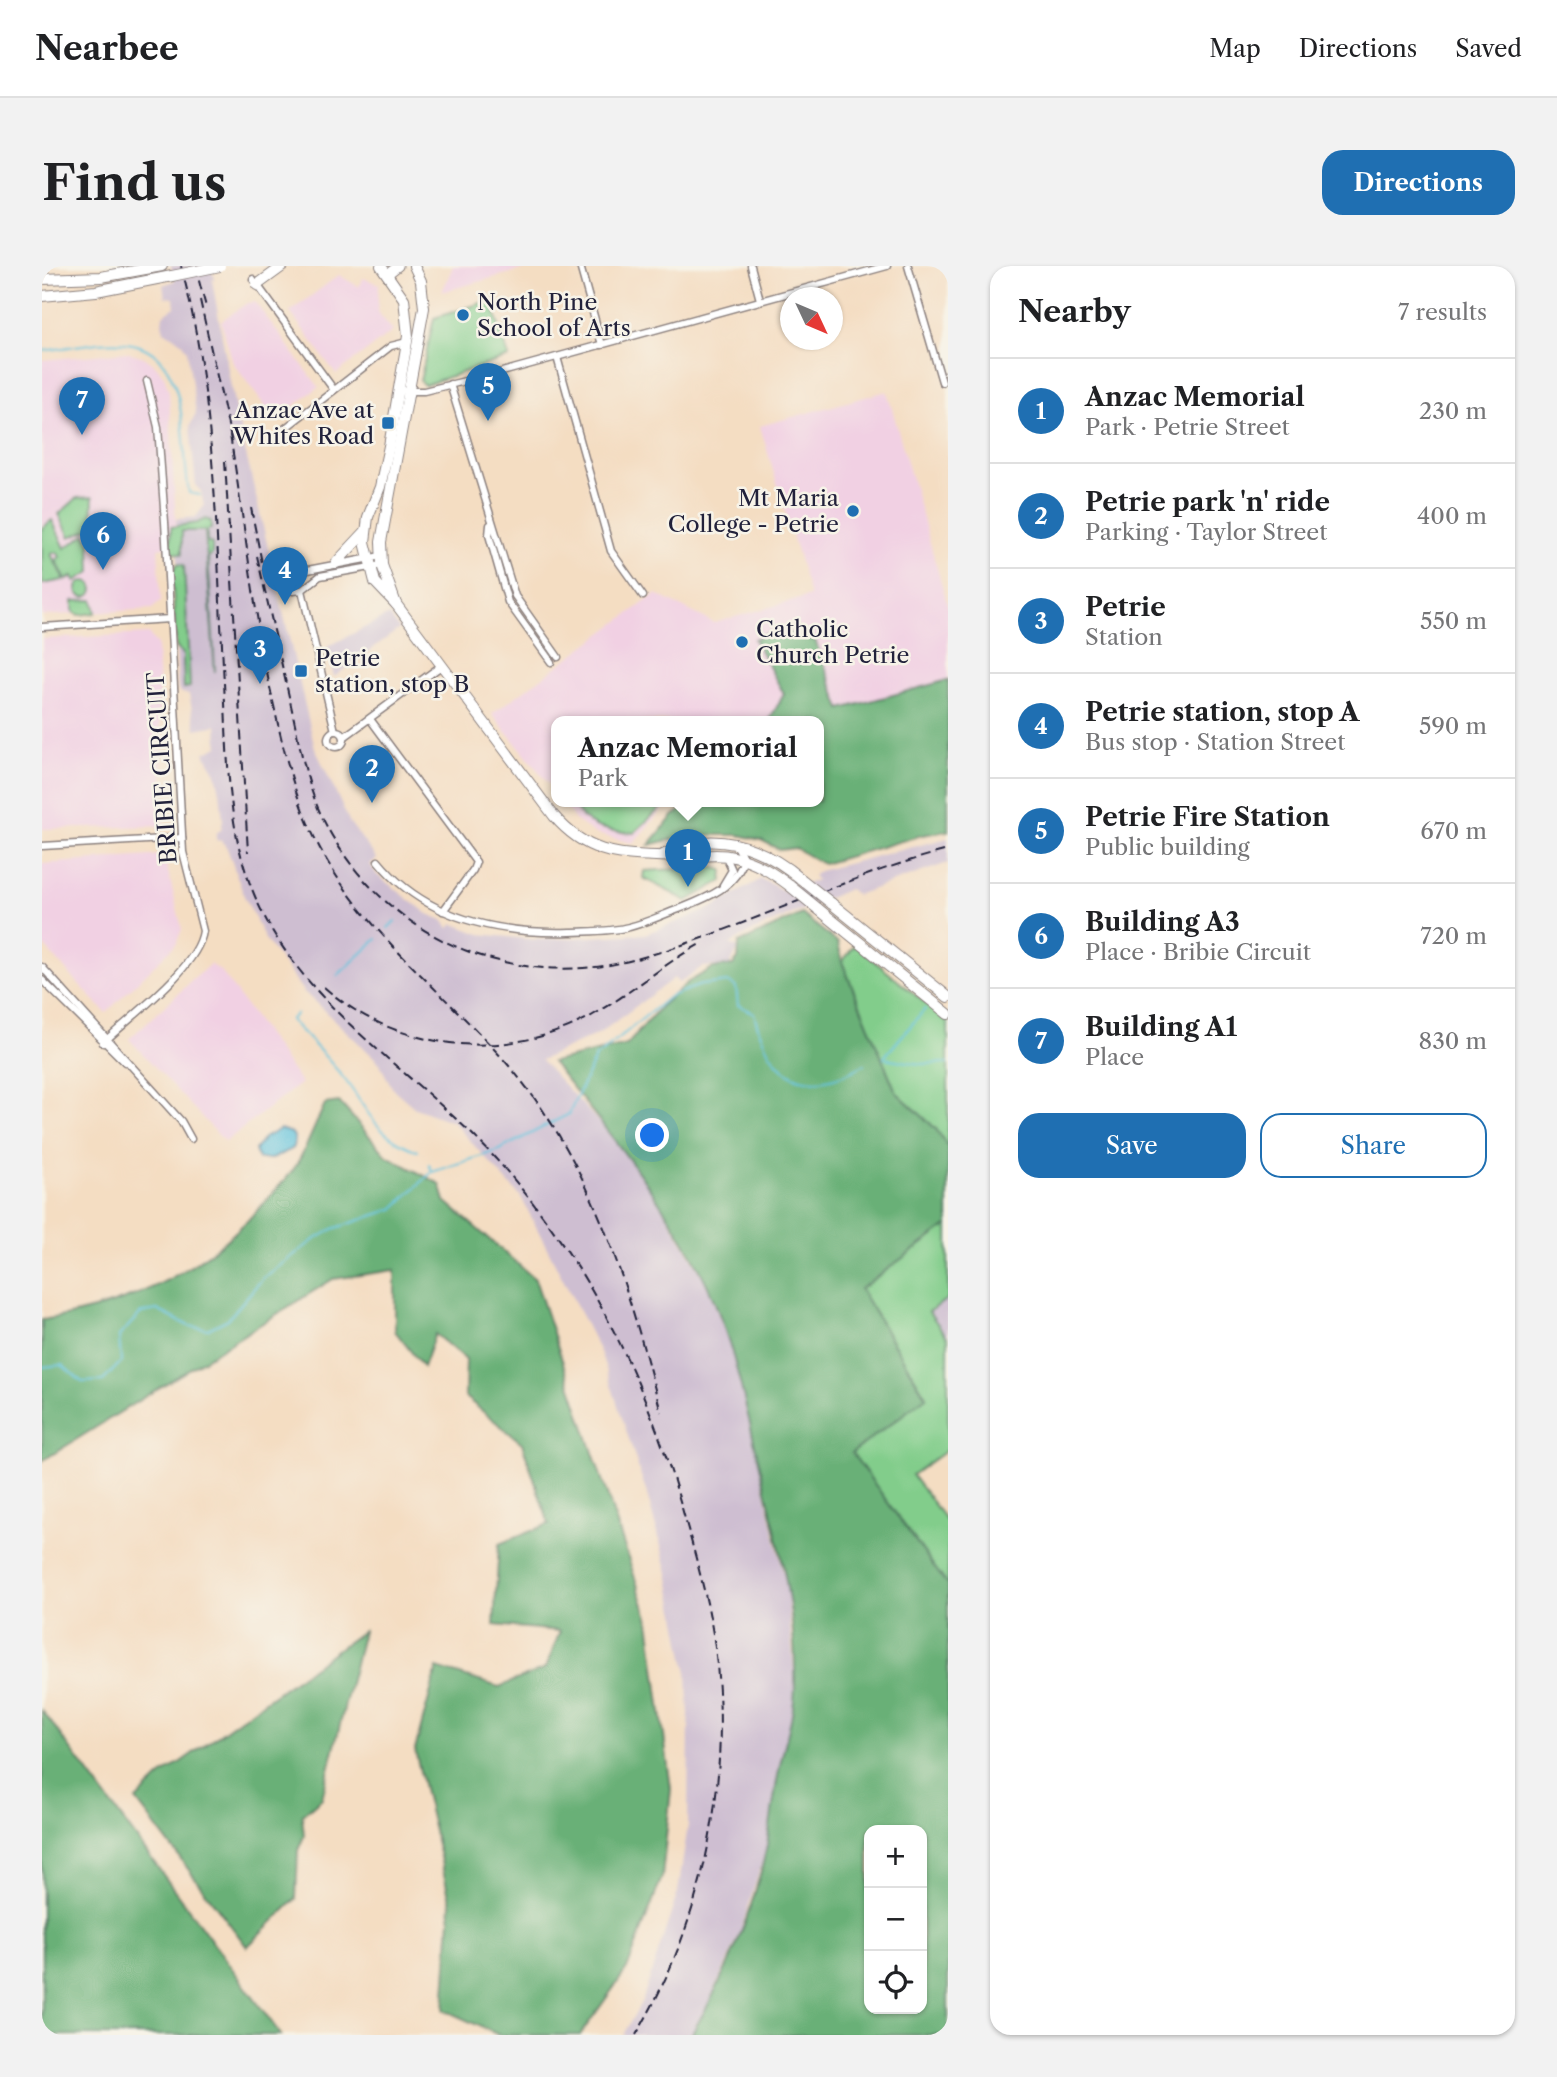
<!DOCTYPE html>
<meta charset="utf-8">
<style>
:root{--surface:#fff;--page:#f2f2f2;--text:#202124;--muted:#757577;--line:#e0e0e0;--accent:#1f6fb2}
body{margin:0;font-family:"Libre Caslon Text",serif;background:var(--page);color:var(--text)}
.controls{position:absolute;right:21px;bottom:21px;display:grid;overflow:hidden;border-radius:14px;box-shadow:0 2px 5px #0004}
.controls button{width:63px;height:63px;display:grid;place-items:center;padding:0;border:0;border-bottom:2px solid var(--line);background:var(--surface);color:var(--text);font:35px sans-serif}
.compass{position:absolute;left:738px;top:21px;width:63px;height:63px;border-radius:50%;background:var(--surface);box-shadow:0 2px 5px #0004;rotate:134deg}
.you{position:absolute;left:611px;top:870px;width:24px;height:24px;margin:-18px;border:5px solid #fff;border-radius:50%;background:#1a73e8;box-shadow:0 0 0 10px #1a73e833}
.badge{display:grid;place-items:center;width:46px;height:46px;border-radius:50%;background:var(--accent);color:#fff;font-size:23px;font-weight:700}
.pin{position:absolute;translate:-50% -58px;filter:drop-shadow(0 2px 4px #0008)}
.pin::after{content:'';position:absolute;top:37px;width:24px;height:21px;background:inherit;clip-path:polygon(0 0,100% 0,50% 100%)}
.popup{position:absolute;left:509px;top:450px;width:273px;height:91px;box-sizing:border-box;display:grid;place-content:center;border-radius:14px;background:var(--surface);filter:drop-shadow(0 2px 5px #0005);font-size:23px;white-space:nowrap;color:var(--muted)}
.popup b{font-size:26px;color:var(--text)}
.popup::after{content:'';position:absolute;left:50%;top:100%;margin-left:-14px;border:14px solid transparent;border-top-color:var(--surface)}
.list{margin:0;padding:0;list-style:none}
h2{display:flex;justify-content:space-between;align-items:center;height:91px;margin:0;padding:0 28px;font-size:30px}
h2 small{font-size:23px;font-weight:400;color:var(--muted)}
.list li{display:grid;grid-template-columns:46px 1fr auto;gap:21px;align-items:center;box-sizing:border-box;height:105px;padding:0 28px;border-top:2px solid var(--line)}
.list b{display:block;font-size:26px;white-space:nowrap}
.list p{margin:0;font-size:23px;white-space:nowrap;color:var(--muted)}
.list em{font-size:23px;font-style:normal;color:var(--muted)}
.actions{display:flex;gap:14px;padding:21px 28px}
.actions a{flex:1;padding:16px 0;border:2px solid var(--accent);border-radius:21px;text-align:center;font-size:24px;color:var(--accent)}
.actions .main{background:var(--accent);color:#fff}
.icon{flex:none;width:38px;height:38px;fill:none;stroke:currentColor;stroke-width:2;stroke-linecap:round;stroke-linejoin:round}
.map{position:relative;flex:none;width:906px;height:1769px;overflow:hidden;border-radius:21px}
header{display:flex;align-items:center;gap:42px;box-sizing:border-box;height:98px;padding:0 35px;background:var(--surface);border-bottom:2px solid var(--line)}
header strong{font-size:33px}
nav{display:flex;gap:38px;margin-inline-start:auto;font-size:24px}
.intro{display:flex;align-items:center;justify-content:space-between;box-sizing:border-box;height:168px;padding:0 42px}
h1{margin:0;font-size:49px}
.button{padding:18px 32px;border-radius:21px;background:var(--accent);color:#fff;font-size:24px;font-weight:700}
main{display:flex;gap:42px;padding:0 42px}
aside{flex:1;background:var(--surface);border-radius:21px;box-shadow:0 2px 5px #0004}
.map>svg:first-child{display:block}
.built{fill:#f1d0e3}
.industrial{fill:#cebed1}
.green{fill:#82cd8b;stroke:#527863;stroke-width:2}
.forest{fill:#69b077;stroke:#466959;stroke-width:2;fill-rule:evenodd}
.water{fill:#5fc2dd;stroke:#40728c;stroke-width:2}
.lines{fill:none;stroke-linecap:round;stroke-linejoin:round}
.stream{stroke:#5fc2dd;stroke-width:2}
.minor-casing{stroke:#8b807e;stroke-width:9}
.primary-casing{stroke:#8b807e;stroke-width:11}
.trunk-casing{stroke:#8b807e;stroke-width:12}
.minor{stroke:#fff;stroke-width:6}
.primary{stroke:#fff;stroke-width:9}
.trunk{stroke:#fff;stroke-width:10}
.rail{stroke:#22223b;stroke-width:2;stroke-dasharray:10 5;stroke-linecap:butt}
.trunk-bridge-casing{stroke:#8b807e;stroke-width:12;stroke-linecap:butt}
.trunk-bridge{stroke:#fff;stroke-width:10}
.poi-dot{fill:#1f6fb2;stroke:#f7f3e8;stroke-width:2.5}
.labels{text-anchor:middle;stroke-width:5;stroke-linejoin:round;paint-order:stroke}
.poi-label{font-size:23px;fill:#22223b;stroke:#f7f3e8;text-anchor:start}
.street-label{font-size:23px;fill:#22223b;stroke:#f7f3e8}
</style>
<header>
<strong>Nearbee</strong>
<nav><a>Map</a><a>Directions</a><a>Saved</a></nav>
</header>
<div class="intro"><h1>Find us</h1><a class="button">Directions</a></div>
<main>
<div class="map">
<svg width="906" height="1769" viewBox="0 0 906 1769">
<rect width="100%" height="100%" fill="#f7f3e8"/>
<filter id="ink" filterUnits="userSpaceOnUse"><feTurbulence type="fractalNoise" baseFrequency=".0143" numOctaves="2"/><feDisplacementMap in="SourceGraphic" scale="14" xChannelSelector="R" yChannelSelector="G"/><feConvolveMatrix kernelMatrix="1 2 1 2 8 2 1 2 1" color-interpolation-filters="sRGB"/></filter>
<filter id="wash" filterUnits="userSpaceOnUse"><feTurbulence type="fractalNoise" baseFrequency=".00686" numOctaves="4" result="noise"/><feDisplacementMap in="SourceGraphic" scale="28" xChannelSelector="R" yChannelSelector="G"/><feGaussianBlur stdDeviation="1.57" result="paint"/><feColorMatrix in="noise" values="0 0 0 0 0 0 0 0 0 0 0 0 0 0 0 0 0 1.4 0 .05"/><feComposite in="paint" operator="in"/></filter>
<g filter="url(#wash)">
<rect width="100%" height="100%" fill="#f4ddc2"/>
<g class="built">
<polygon points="411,0 493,0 400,26"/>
<polygon points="297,9 317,21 321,12 337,18 335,45 351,65 294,108 248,46"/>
<polygon points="213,36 277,121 233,154 191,97 179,55 205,37"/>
<polygon points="86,86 102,91 113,99 122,110 127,126 135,279 116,282 119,335 110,343 0,350 0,94"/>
<polygon points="845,125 906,341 906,414 756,455 708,455 702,451 698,455 515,455 515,528 450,448 614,328 672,357 768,330 718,160"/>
<polygon points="107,368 115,379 122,557 118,560 0,563 0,373"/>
<polygon points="520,535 628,535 591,577 554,568 533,554"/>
<polygon points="122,589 140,663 134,678 64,747 1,679 0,598"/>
<polygon points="168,698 179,705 259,817 183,876 87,773"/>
</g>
<g class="industrial">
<polygon points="129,0 166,0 173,12 170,14 192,137 273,482 308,557 335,593 328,598 335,609 386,648 401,654 407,662 412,658 438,668 495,674 603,668 666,644 719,613 744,626 775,614 771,610 777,605 906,572 906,597 814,629 807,623 709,666 688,678 696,682 688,699 660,701 637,717 632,712 558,767 499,794 578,879 621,943 665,1018 694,1096 745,1324 753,1417 750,1459 739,1494 724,1583 698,1667 668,1734 649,1769 581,1769 601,1733 636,1626 646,1559 647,1448 645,1407 626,1307 605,1228 559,1088 479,931 411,856 373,842 351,823 336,795 261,725 223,673 202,630 185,582 180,575 174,574 174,567 179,564 181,554 178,526 174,507 162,487 176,480 175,459 154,463 147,428 140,427 136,423 134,377 140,376 134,253 154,251 162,240 159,225 154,220 148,160 154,147 145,84 141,77 122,65 120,57 121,49 133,41 132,32 123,31 121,19 133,15"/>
<polygon points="347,349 357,363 292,411 285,381"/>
<polygon points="906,1032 906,1072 887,1046"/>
</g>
<g class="green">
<polygon points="449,34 467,91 382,119 378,115 392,52"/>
<polygon points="51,231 50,262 28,271 17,248 35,232"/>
<polygon points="163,253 169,255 169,263 165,264 165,276 170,278 170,289 166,291 173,406 163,265 140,265 140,288 132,287 128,280 129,261 155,257"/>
<polygon points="10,254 23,282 44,268 48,277 49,306 33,315 31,310 24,314 14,294 18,291 15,286 9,288 22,314 0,318 0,262"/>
<polygon points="135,298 142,299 148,421 142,422 141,388 134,381 130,307"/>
<circle cx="43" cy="323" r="8"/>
<polygon points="51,334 54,347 37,349 31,346 31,335"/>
<path d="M528 535H617L621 540 592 567C561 564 546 564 528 535Z"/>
<polygon points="669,601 681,604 680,615 645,635 601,612 602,605"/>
<polygon points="813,679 906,756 906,882 894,863 854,826 800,696"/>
<polygon points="906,959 906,1032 887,1046 906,1072 906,1183 870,1209 906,1257 906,1320 810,1187 884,1130 818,1023"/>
</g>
<g class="forest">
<polygon points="738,362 757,372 773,374 799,443 906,414 906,565 880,569 781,598 753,582 738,584 719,574 697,569 648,569 607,579 631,550 653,535 777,535 777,455 727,455 742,428 712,373"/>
<path d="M760 648 796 677 800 696 854 826 894 863 906 882V959L818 1023 884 1131 810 1187 906 1320V1769H649C683 1712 710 1649 724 1584 730 1554 732 1524 739 1495 745 1469 753 1445 753 1417 755 1339 732 1259 714 1183 699 1121 687 1059 657 1002 617 927 563 861 510 796L585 779 619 740 646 716 671 702 691 699 696 693 697 677ZM880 1564V1743H827V1564Z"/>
<path d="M297 836 345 890 398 918 403 935 493 1013 607 1354 629 1523 620 1611 585 1703 538 1769H457L402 1744 409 1638 373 1484 395 1402 457 1421 504 1402 518 1365 452 1359 457 1278 507 1258 480 1177 423 1131 424 1094 393 1068 381 1101 353 1065V1004L291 1013 0 1195V1054C94 1040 168 1001 229 929 238 919 250 908 256 896 266 878 274 857 283 838Z"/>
<polygon points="321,1365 280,1532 260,1549 262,1570 256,1584 254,1633 205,1681 94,1534 118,1511"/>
<polygon points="0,1444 239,1769 0,1769"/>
</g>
<polygon class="water" points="238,863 250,867 253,873 250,883 229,893 216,893 213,884 222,872"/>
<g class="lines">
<g class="stream">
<path d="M0 85C27 82 64 72 91 78 150 91 138 179 147 227L158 229"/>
<polyline points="346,662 353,655"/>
<polyline points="295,710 335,673"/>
<path d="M254 748 248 754C266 772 284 790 300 810 328 845 330 868 376 885"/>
<polyline points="843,790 883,743"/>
<polyline points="842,792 878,798 906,797"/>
<polyline points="387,898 390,906"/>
<path d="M0 1101 20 1099 40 1116 61 1115 79 1096 77 1070 99 1047 115 1044 147 1060 166 1063 186 1053 221 1012 272 974 291 963 351 943 390 906 455 885 527 848 553 792 628 730 659 719 686 716 694 721 696 739 712 747C728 811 763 834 823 798"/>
</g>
</g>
</g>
<g filter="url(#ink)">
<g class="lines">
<defs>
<g id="minor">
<polyline points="538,0 560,79"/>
<polyline points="709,0 718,34"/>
<polyline points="866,0 900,116"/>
<polyline points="211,13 292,124"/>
<polyline points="515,91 569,285 601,330"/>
<polyline points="408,118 473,330 516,391"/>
<polyline points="363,125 382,125 460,106 845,0"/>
<polyline points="237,167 349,80 365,76"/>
<polyline points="448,259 447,269 466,336 509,396"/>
<polyline points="260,324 293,465"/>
<polyline points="260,324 251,325 246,321 246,312 250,307 339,290"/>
<polyline points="260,324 278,310 340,299"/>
<polyline points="0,361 128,353"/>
<polyline points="328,453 434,596 431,604 401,645"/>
<circle cx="294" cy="473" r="8"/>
<polyline points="302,471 399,400"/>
<polyline points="0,580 140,572"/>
<path d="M336 595C384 654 457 668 528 666 548 665 568 666 587 661 604 657 620 649 637 643 662 633 694 622 702 593L695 580"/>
<polyline points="681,619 690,604 683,589"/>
<polyline points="0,701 139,855 149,873"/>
<polyline points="0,714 83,796"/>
<path d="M61 777C88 751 156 702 161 665L141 586 123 256 116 161 105 115"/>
</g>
<polyline id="primary" points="347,7 356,0"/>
<g id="trunk">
<path d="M339 0 362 33 366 70 347 180 338 221 326 251 323 276 333 316 354 338 512 550C549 593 583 588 633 591 653 592 672 586 692 591 714 596 731 607 748 620"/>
<polyline points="0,13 59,11 120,0"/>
<polyline points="215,19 241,0"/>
<polyline points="0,30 54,25 130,10"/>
<polyline points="294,297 323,266"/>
<polyline points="354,338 340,299 339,276 382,42 379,15 372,0"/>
<path d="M621 589C669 561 720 580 759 613"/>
<polyline points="789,637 906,731"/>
<polyline points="775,642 906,748"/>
</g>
</defs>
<use href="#minor" class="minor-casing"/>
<use href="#primary" class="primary-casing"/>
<use href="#trunk" class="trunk-casing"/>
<use href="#minor" class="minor"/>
<use href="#primary" class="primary"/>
<use href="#trunk" class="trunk"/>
<g class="rail">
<path d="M139 0C175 134 174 279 182 417 186 488 184 561 212 628 259 742 373 804 453 892 545 993 603 1112 640 1242 652 1285 665 1329 672 1374 691 1510 664 1651 594 1769"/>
<polyline points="153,0 164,41"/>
<polyline points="158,34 190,177"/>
<path d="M188 169C203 259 212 351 232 440 243 491 255 541 280 586 326 670 406 729 468 801 553 901 586 1022 619 1146"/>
<polyline points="183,195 206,586"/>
<polyline points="209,242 220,297"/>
<path d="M215 290C226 338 237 386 248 435 256 470 262 508 276 542 304 607 359 660 425 685 477 705 537 708 591 694 698 665 798 611 906 584"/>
<path d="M282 721C355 786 466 797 551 749 588 728 620 699 658 678"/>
</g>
<defs>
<g id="trunk-bridge">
<polyline points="130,10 178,0"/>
<polyline points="759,613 789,637"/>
<polyline points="748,620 775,642"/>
</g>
</defs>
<use href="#trunk-bridge" class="trunk-bridge-casing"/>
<use href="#trunk-bridge" class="trunk-bridge"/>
</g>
</g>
<g class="poi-dot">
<circle cx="421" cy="49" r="7"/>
<rect x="339" y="150" width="14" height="14" rx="3.5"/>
<circle cx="811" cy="245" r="7"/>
<circle cx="700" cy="376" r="7"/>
<rect x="252" y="398" width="14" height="14" rx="3.5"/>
</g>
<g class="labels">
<g class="poi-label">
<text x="435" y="44">North Pine<tspan x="435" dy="26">School of Arts</tspan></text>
<text x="332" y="152" text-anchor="end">Anzac Ave at<tspan x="332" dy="26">Whites Road</tspan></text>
<text x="797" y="240" text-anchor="end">Mt Maria<tspan x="797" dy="26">College - Petrie</tspan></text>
<text x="714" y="371">Catholic<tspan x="714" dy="26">Church Petrie</tspan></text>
<text x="273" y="400">Petrie<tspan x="273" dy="26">station, stop B</tspan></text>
</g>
<g class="street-label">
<text transform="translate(120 502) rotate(-94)" y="8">BRIBIE CIRCUIT</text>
</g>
</g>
</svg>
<div class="controls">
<button>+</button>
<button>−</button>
<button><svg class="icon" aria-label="locate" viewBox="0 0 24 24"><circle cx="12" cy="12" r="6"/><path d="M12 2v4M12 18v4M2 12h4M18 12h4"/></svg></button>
</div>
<svg class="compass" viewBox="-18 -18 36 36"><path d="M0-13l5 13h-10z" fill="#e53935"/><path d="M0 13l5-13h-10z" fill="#757577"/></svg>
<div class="you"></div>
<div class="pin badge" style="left:646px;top:621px">1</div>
<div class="popup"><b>Anzac Memorial</b>Park</div>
<div class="pin badge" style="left:330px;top:537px">2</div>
<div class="pin badge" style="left:218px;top:418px">3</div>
<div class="pin badge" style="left:243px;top:339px">4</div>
<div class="pin badge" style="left:446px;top:155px">5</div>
<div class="pin badge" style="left:61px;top:304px">6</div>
<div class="pin badge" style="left:40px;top:169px">7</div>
</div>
<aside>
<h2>Nearby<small>7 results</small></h2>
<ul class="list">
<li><span class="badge">1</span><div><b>Anzac Memorial</b><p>Park · Petrie Street</p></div><em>230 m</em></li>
<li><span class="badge">2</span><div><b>Petrie park 'n' ride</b><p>Parking · Taylor Street</p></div><em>400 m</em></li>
<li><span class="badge">3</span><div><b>Petrie</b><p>Station</p></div><em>550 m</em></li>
<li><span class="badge">4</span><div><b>Petrie station, stop A</b><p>Bus stop · Station Street</p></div><em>590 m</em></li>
<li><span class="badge">5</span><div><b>Petrie Fire Station</b><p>Public building</p></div><em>670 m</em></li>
<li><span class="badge">6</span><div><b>Building A3</b><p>Place · Bribie Circuit</p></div><em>720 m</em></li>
<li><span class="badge">7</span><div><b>Building A1</b><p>Place</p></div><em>830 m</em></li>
</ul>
<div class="actions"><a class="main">Save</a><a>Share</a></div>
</aside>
</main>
